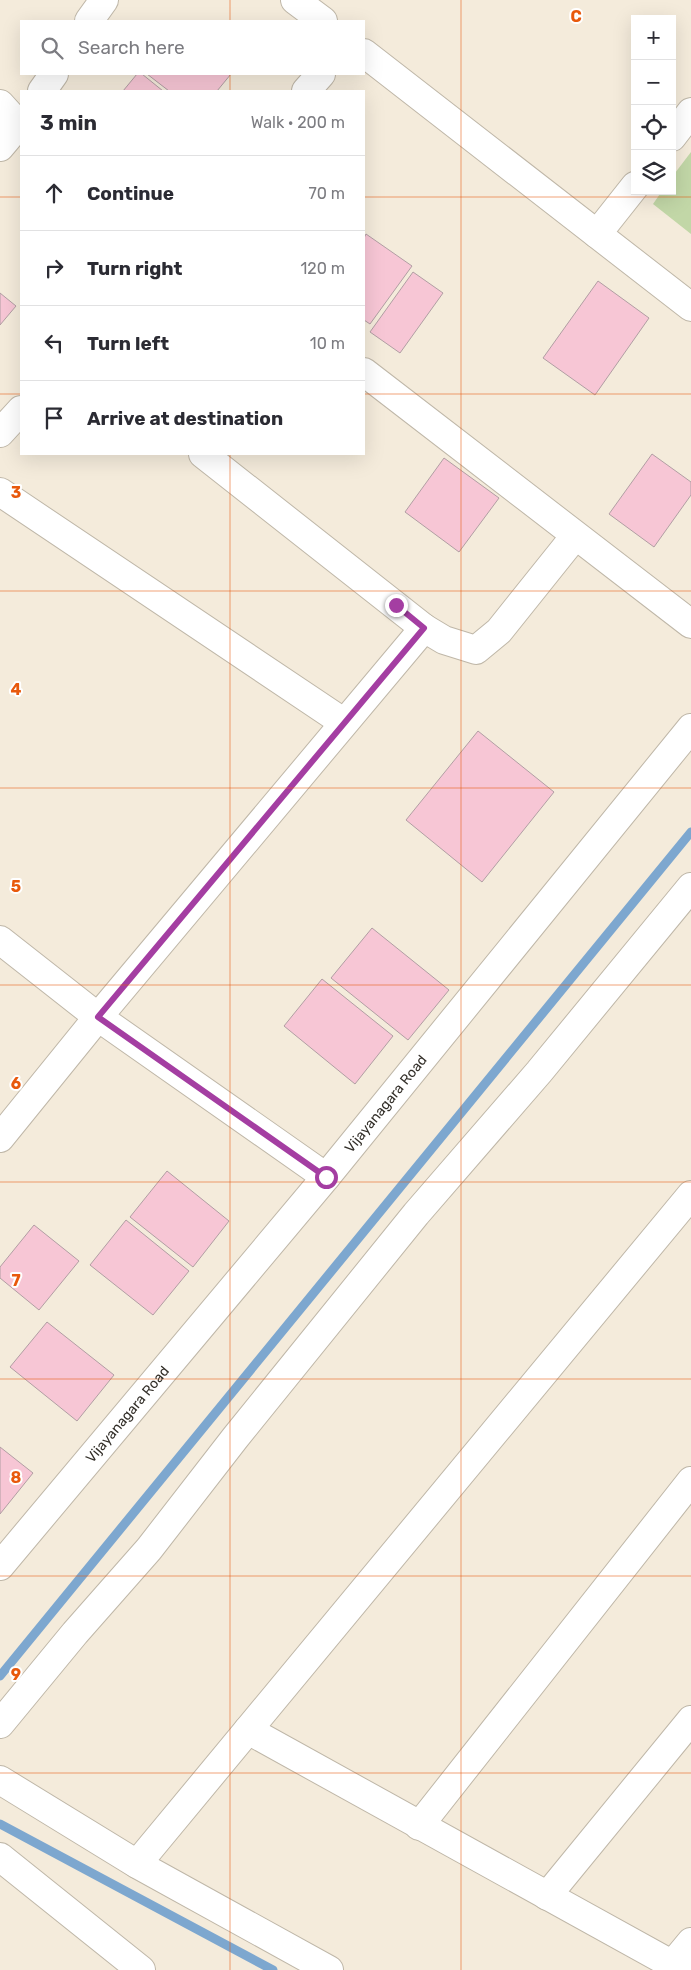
<!DOCTYPE html>
<meta charset="utf-8">
<style>
:root{--surface:#fff;--page:#f2f2f3;--text:#2b2b33;--muted:#7c7c81;--line:#e1e1e2}
body{margin:0;font-family:Rubik,sans-serif;background:var(--page);color:var(--text)}
.controls{position:absolute;right:15px;top:15px;display:grid;overflow:hidden;border-radius:0px;box-shadow:0 5px 20px #0002}
.controls button{width:45px;height:45px;display:grid;place-items:center;padding:0;border:0;border-bottom:1px solid var(--line);background:var(--surface);color:var(--text);font:25px sans-serif}
.stop{position:absolute;width:15px;height:15px;margin:-11px;border:4px solid #a43ea2;border-radius:50%;background:#fff}
.stop.end{background:#a43ea2;border-color:#fff;box-shadow:0 1px 5px #0008}
.list{margin:0;padding:0;list-style:none}
h2{display:flex;justify-content:space-between;align-items:center;height:65px;margin:0;padding:0 20px;font-size:21px}
h2 small{font-size:16px;font-weight:400;color:var(--muted)}
.list li{display:grid;grid-template-columns:32px 1fr auto;gap:15px;align-items:center;box-sizing:border-box;height:75px;padding:0 20px;border-top:1px solid var(--line)}
.list b{display:block;font-size:19px;white-space:nowrap}
.list em{font-size:16px;font-style:normal;color:var(--muted)}
.icon{flex:none;width:28px;height:28px;fill:none;stroke:currentColor;stroke-width:2;stroke-linecap:round;stroke-linejoin:round}
.map{position:relative;flex:none;width:691px;height:1970px;overflow:hidden}
.search{position:absolute;background:var(--surface);box-shadow:0 5px 20px #0002;left:20px;top:20px;width:345px;height:55px;display:flex;align-items:center;gap:12px;box-sizing:border-box;padding:0 18px;border-radius:0px;color:var(--muted);font-size:19px}
.panel{position:absolute;background:var(--surface);box-shadow:0 5px 20px #0002;left:20px;top:90px;width:345px;height:365px;border-radius:0px}
.map>svg:first-child{display:block}
.green{fill:#c2d7a7}
.lines{fill:none;stroke-linecap:round;stroke-linejoin:round}
.stream{stroke:#7da7cf;stroke-width:9}
.building{fill:#f7c6d5;stroke:#b19ea3}
.minor-casing{stroke:#bfb7a8;stroke-width:30}
.minor{stroke:#fff;stroke-width:28}
.route{stroke:#a43ea2;stroke-width:6}
.grid{fill:none;stroke:#e8590c;stroke-width:1;stroke-opacity:0.55}
.labels{text-anchor:middle;stroke-width:4;stroke-linejoin:round;paint-order:stroke}
.street-label{font-size:14px;fill:#332f29;stroke:#fff}
.grid-label{font-size:16px;text-anchor:middle;font-weight:bold;fill:#e8590c;stroke:#fff;stroke-width:4;stroke-linejoin:round;paint-order:stroke}
</style>
<div class="map">
<svg width="691" height="1970" viewBox="0 0 691 1970">
<rect width="100%" height="100%" fill="#f4ebdb"/>
<polygon class="green" points="691,152 691,234 653,204 662,191 672,191 672,177"/>
<g class="lines">
<g class="stream">
<polyline points="0,1676 691,832"/>
<polyline points="0,1824 273,1970"/>
</g>
</g>
<g class="building">
<polygon points="137,74 142,74 163,91 123,91"/>
<polygon points="147,74 231,74 217,91 169,91"/>
<polygon points="366,234 412,266 370,324 364,320 364,238"/>
<polygon points="413,272 443,293 400,353 370,332"/>
<polygon points="598,281 649,318 595,395 543,358"/>
<polygon points="0,293 16,306 0,325"/>
<polygon points="652,454 691,482 691,495 654,547 609,514"/>
<polygon points="444,458 499,498 459,552 405,512"/>
<polygon points="478,731 554,792 482,882 406,820"/>
<polygon points="372,928 449,990 408,1040 331,978"/>
<polygon points="322,979 393,1036 355,1084 284,1026"/>
<polygon points="167,1171 229,1221 193,1267 130,1217"/>
<polygon points="126,1220 189,1271 153,1315 90,1265"/>
<polygon points="34,1225 79,1261 39,1310 0,1278 0,1267"/>
<polygon points="47,1322 114,1375 77,1421 10,1367"/>
<polygon points="0,1447 33,1473 0,1514"/>
</g>
<g class="lines">
<defs>
<g id="minor">
<polyline points="295,0 323,21"/>
<polyline points="89,21 104,0"/>
<polyline points="364,53 691,307"/>
<polyline points="42,91 54,74"/>
<polyline points="306,91 321,74"/>
<polyline points="0,104 19,125"/>
<polyline points="672,137 691,112"/>
<polyline points="0,147 21,122"/>
<polyline points="597,234 635,186"/>
<polyline points="364,372 691,624"/>
<polyline points="0,433 21,410"/>
<polyline points="203,454 424,628 444,640 476,650 499,631 575,536"/>
<polyline points="0,492 343,722"/>
<polyline points="0,940 98,1017 326,1177"/>
<polyline points="0,1138 98,1017 424,628"/>
<path id="s1" d="M0 1566 326 1177 691 728"/>
<polyline points="0,1724 75,1633 149,1549 235,1438 416,1214 539,1072 691,887"/>
<polyline points="248,1730 682,1970"/>
<polyline points="0,1780 137,1864 329,1970"/>
<polyline points="419,1826 691,1481"/>
<polyline points="0,1857 141,1970"/>
<polyline points="137,1864 691,1195"/>
<polyline points="547,1896 691,1720"/>
<polyline points="672,1965 691,1942"/>
</g>
</defs>
<use href="#minor" class="minor-casing"/>
<use href="#minor" class="minor"/>
</g>
<g class="lines">
<polyline class="route" points="326,1177 98,1017 424,628 396,605"/>
</g>
<path class="grid" d="M230 0V21M461 0V1970M230 74V91M0 197H21M364 197H691M0 394H21M364 394H691M230 454V1970M0 591H691M0 788H691M0 985H691M0 1182H691M0 1379H691M0 1576H691M0 1773H691"/>
<g class="labels">
<g class="street-label">
<text dy="5" stroke="none"><textPath href="#s1" startOffset="602">Vijayanagara Road</textPath></text>
<text dy="5" stroke="none"><textPath href="#s1" startOffset="198">Vijayanagara Road</textPath></text>
</g>
</g>
<g class="grid-label">
<text x="576" y="22">C</text>
<text x="16" y="498">3</text>
<text x="16" y="695">4</text>
<text x="16" y="892">5</text>
<text x="16" y="1089">6</text>
<text x="16" y="1286">7</text>
<text x="16" y="1483">8</text>
<text x="16" y="1680">9</text>
</g>
</svg>
<div class="controls">
<button>+</button>
<button>−</button>
<button><svg class="icon" aria-label="locate" viewBox="0 0 24 24"><circle cx="12" cy="12" r="6"/><path d="M12 2v4M12 18v4M2 12h4M18 12h4"/></svg></button>
<button><svg class="icon" aria-label="layers" viewBox="0 0 24 24"><path d="M12 4l9 5-9 5-9-5zM3 14l9 5 9-5"/></svg></button>
</div>
<div class="stop" style="left:326px;top:1177px"></div>
<div class="stop end" style="left:396px;top:605px"></div>
<div class="search"><svg class="icon" aria-label="search" viewBox="0 0 24 24"><circle cx="10" cy="10" r="6"/><path d="M15 15l6 6"/></svg>Search here</div>
<section class="panel">
<h2>3 min<small>Walk · 200 m</small></h2>
<ul class="list">
<li><svg class="icon" aria-label="ahead" viewBox="0 0 24 24"><path d="M12 20V5M6 11l6-6 6 6"/></svg><div><b>Continue</b></div><em>70 m</em></li>
<li><svg class="icon" aria-label="right" viewBox="0 0 24 24"><path d="M7 20v-9h11M14 6l5 5-5 5"/></svg><div><b>Turn right</b></div><em>120 m</em></li>
<li><svg class="icon" aria-label="left" viewBox="0 0 24 24"><path d="M17 20v-9H6M10 6l-5 5 5 5"/></svg><div><b>Turn left</b></div><em>10 m</em></li>
<li><svg class="icon" aria-label="arrive" viewBox="0 0 24 24"><path d="M6 21V4h12l-3 4 3 4H6"/></svg><div><b>Arrive at destination</b></div></li>
</ul>
</section>
</div>
